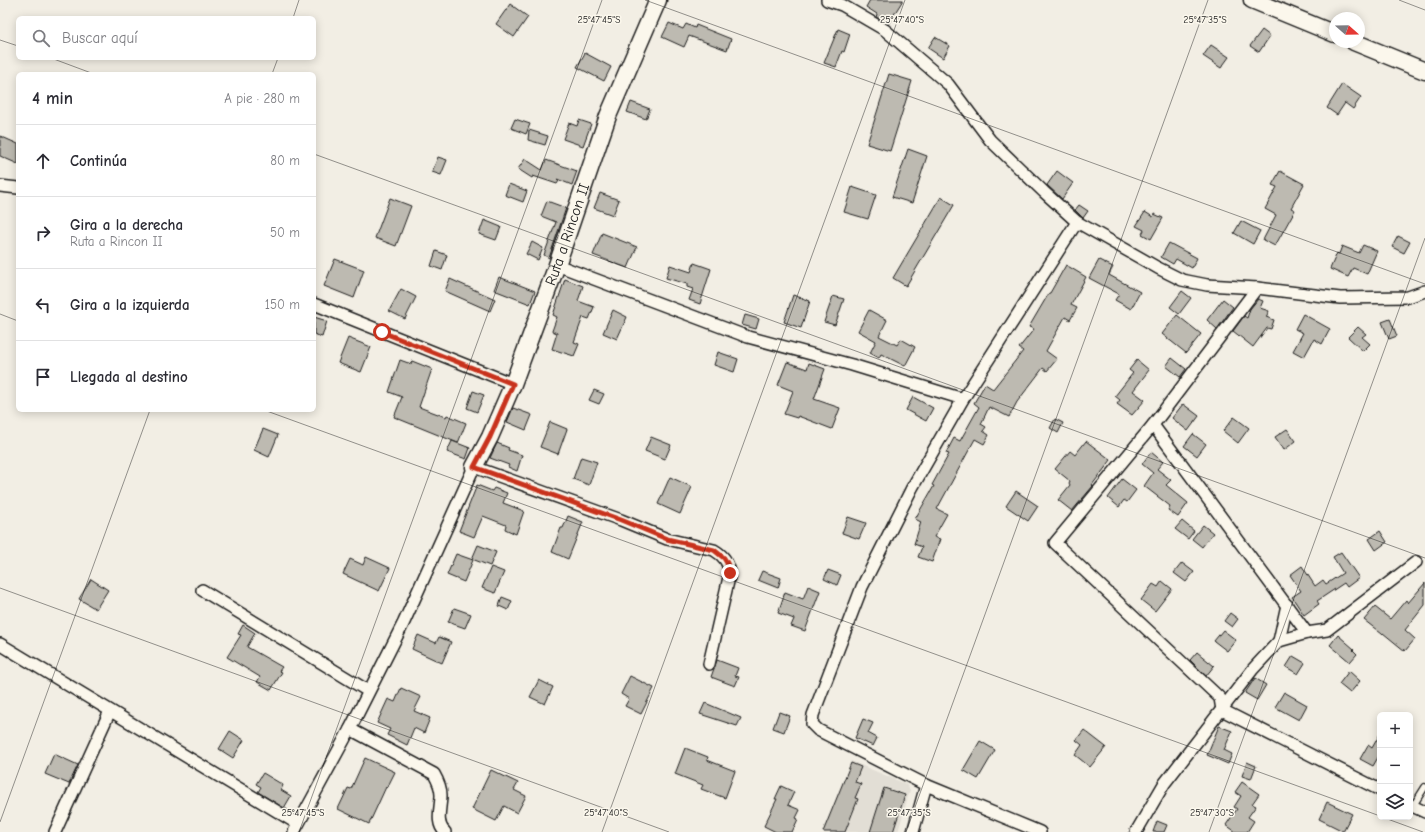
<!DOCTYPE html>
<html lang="es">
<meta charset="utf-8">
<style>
:root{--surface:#fff;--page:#f2f2f3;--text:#2b2b33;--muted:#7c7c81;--line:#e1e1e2}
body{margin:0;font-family:"Comic Neue",sans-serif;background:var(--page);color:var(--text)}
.controls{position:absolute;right:12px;bottom:12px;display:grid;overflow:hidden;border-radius:6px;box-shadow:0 2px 10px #0003}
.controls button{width:36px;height:36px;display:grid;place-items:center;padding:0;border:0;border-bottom:1px solid var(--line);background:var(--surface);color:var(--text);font:20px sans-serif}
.compass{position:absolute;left:1329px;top:12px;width:36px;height:36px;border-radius:50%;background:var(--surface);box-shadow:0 2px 10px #0003;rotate:110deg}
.stop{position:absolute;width:12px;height:12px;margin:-9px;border:3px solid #c8321e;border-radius:50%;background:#fff}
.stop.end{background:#c8321e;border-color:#fff;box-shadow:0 1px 4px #0008}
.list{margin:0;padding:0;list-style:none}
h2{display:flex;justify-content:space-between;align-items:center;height:52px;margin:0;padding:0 16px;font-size:17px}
h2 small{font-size:13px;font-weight:400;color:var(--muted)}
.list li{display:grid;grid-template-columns:26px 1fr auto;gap:12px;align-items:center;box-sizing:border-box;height:72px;padding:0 16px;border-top:1px solid var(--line)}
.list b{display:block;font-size:15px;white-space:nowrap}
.list p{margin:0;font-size:13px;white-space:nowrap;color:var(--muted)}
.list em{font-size:13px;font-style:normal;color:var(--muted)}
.icon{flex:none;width:22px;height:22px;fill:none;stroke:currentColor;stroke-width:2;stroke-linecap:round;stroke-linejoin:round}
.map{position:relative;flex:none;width:1425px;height:832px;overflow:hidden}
.search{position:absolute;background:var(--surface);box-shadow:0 2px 10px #0003;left:16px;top:16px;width:300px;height:44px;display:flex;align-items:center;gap:10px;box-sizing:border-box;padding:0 14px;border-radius:6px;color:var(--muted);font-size:15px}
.panel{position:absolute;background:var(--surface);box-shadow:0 2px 10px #0003;left:16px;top:72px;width:300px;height:340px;border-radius:6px}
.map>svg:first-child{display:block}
.built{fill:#e2ded5}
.building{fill:#bdbab1;stroke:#1c1c1c}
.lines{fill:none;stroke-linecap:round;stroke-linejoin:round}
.lane-casing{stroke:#1c1c1c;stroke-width:8}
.street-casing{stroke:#1c1c1c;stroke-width:14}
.secondary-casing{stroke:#1c1c1c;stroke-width:19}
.lane{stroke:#fbf7ec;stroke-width:5.5}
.street{stroke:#fbf7ec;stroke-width:11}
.secondary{stroke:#fbf7ec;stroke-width:16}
.route{stroke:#c8321e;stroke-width:5}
.ticks{fill:none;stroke:#1c1c1c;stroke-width:1;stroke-opacity:0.45}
.labels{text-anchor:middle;stroke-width:3;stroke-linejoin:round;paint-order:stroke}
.street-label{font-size:15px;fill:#1c1c1c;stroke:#fbf7ec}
.ticks-label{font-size:10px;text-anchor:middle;fill:#1c1c1c;stroke:#fbf7ec;stroke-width:3;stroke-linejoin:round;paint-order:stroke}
</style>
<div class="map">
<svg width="1425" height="832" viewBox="0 0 1425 832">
<rect width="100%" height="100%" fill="#f2eee4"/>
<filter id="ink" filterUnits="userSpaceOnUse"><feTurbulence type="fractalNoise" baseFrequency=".025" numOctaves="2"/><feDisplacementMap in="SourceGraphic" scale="8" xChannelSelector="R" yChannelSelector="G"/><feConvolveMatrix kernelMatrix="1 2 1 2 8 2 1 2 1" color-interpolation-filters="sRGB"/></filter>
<g filter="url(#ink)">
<polygon class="built" points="851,761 906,784 910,790 898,832 822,832"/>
<g class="building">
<polygon points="870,0 903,0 888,24 876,17 877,14 866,7"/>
<polygon points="510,4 528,17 514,37 496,24"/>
<polygon points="669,23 683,29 686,24 695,28 696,25 731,39 727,50 689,36 684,47 662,37"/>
<polygon points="838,29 850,34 844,52 842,51 836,67 824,63"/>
<polygon points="1262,30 1270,36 1259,52 1250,46"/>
<polygon points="935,37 950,46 943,58 928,48"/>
<polygon points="1211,45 1229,57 1221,68 1203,56"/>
<polygon points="585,53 611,67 604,81 577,67"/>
<polygon points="889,74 912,81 890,151 867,144"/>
<polygon points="1342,84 1361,97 1353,109 1345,103 1337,115 1327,108"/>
<polygon points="631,102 650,109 646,119 627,112"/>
<polygon points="515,119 530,124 526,134 511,128"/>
<polygon points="579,120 591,124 583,146 563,139 569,123 577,126"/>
<polygon points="529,130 548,136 545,145 528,140"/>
<polygon points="0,136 18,144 18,164 0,156"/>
<polygon points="908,149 927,156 912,203 892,197"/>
<polygon points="438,157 447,160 441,175 432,172"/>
<polygon points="525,159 542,170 546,160 577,171 572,185 557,179 559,181 557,184 533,176 532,178 518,169"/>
<polygon points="1057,171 1073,183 1062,199 1047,185"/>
<polygon points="1280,171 1304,184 1291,208 1295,210 1275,246 1263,240 1276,215 1265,209 1277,187 1272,185"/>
<polygon points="509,184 527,191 523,202 505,195"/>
<polygon points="852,187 876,195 868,219 844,212"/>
<polygon points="600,193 619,200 613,215 594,208"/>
<polygon points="941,197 954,205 906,286 893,278"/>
<polygon points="390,198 411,206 396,246 375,238"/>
<polygon points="547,201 566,208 549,258 544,255 556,222 541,216"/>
<polygon points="1079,205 1088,211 1083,218 1075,210"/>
<polygon points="1145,212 1153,217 1154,214 1163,218 1151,239 1142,234 1144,230 1136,226"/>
<polygon points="484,220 501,227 496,240 479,234"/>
<polygon points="1241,221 1260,231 1253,244 1234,233"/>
<polygon points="602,233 637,247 628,268 593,255"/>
<polygon points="1398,236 1410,242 1404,253 1392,247"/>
<polygon points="532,242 543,248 538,260 526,254"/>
<polygon points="1169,243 1197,258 1192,268 1176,259 1173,264 1161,257"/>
<polygon points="1363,245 1377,251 1367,274 1353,268 1348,277 1330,269 1337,253 1339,254 1342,246 1359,253"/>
<polygon points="436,251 447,255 442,270 431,266"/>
<polygon points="335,259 364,270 354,298 324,286"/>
<polygon points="1099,260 1113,267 1109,275 1140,292 1131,309 1115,300 1119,294 1089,278"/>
<polygon points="694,263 711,269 700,304 689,300 693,289 687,287 687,284 666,278 670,265 691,272"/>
<polygon points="1066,265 1086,277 1071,305 1077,308 1070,320 1065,317 1046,351 1057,359 1047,371 1043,368 1017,402 1009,417 989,407 981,424 986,427 983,431 989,435 984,444 975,439 937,509 947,514 934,537 940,539 932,562 918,557 922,547 914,544 921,522 915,519 934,486 932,485 949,454 946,453 954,438 960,441 979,407 974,403 985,384 993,389 1023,351 1019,348 1034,329 1029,327 1049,293 1050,293"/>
<polygon points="499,277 535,291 530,304 494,290"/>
<polygon points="450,279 495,299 490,311 445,291"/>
<polygon points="565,279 583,286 578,301 594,307 589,319 583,317 574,342 579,344 574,356 552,349 557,333 552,331 557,317 553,315"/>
<polygon points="401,289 416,297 405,319 389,311"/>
<polygon points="1182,291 1191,298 1179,314 1170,307"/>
<polygon points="793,295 810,301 801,328 784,322"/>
<polygon points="833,296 844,299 835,325 824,322"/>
<polygon points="1223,299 1233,307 1217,329 1207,320"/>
<polygon points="1258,299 1263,301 1260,308 1269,311 1266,317 1274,320 1271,329 1267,328 1253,347 1233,331 1244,316 1247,318 1250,309"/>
<polygon points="613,310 627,317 617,339 603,333"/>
<polygon points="869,310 887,320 879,336 897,345 901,339 915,347 905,366 881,354 879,358 870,353 876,341 858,331"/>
<polygon points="1303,314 1330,329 1322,344 1314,339 1304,357 1293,351 1303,333 1295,329"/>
<polygon points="745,315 759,319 756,329 742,325"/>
<polygon points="1177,315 1201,334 1186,353 1162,334"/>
<polygon points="314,317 327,321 322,337 314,334"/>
<polygon points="1390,319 1397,336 1389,339 1382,322"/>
<polygon points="1358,327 1366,334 1362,337 1370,344 1363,351 1348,337"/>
<polygon points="348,338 371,347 361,372 338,363"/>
<polygon points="718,352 738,359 734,372 714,365"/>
<polygon points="1172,358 1186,369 1180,377 1166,366"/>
<polygon points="400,360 411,364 412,361 432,369 419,407 446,417 447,415 466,423 458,443 394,417 402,397 389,392"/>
<polygon points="1137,360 1149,370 1133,391 1145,400 1132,415 1117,404 1120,400 1115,396 1133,373 1129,370"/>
<polygon points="787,362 807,369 809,363 825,369 814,399 840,408 832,429 798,416 797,418 784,414 793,391 778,385"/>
<polygon points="594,390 604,394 599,404 589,400"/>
<polygon points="473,391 484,395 477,412 467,408"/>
<polygon points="913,397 933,408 926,421 906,410"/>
<polygon points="1183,404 1199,416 1188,431 1172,418"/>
<polygon points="513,408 532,415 526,430 507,422"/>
<polygon points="1234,417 1249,428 1238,443 1223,431"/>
<polygon points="1055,419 1063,423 1058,433 1050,428"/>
<polygon points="550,422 567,429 558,454 540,447"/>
<polygon points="263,429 278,435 269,457 254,450"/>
<polygon points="1287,429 1296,441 1284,450 1275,437"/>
<polygon points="1193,434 1206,444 1197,456 1184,446"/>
<polygon points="651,437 671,445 665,459 645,451"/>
<polygon points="452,441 470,448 466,459 447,452"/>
<polygon points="1086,441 1111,460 1092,485 1093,486 1072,511 1058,500 1070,485 1069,483 1070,481 1055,469 1070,451 1075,455"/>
<polygon points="497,443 509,448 508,450 522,455 517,471 508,467 509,465 490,458"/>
<polygon points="1151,452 1163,462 1157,469 1171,480 1166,485 1188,503 1178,517 1168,510 1170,506 1144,486 1153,473 1142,464"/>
<polygon points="581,457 597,462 589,485 573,479"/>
<polygon points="670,477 692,487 680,514 658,504"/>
<polygon points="1122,479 1136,490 1127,502 1124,500 1119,507 1108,498"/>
<polygon points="477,485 492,491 494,488 507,493 503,503 524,511 516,534 505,529 506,525 483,516 474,537 459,531"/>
<polygon points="1016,491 1038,506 1028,521 1006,506"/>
<polygon points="568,516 583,522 568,559 552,552 561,528 563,528"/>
<polygon points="848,517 866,523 859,539 842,533"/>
<polygon points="1182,521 1194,531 1188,539 1175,529"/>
<polygon points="1203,525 1213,533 1202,547 1192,539"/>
<polygon points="1380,531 1387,542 1376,550 1369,539"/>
<polygon points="478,545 496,552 490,566 472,559"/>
<polygon points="1341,552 1359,578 1347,587 1344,583 1317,601 1319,604 1304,615 1292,597 1301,591 1290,575 1302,566 1315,586 1323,580 1326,584 1343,573 1333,557"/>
<polygon points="456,554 473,560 464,582 447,575"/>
<polygon points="366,557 390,568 379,591 343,574 350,559 363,565"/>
<polygon points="1182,563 1194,572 1186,582 1174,573"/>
<polygon points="491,567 504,572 495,593 482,588"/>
<polygon points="828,570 841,575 837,585 824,579"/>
<polygon points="762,571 781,578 778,588 758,580"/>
<polygon points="91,579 108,590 96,609 79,599"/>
<polygon points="1162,581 1172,589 1155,611 1141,600 1153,584 1158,587"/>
<polygon points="1425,583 1425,605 1405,630 1415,639 1405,651 1383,633 1382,634 1364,620 1375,607 1390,619 1406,600 1408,603"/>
<polygon points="808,586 820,591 805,631 791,626 794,619 778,613 785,592 803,599"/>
<polygon points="502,597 512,601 508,610 499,606"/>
<polygon points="454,608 471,614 465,628 448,622"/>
<polygon points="1230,613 1238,619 1232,627 1224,621"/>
<polygon points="243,625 255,633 247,647 282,667 279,671 282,672 271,690 257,682 260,677 227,657 241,635 238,634"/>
<polygon points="1223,630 1236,640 1227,651 1214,641"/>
<polygon points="418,635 436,643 439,637 451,642 442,663 412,649"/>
<polygon points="1338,635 1354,649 1353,650 1357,654 1350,662 1330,645"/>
<polygon points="1197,652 1214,666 1206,676 1190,660"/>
<polygon points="1293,656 1305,663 1298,674 1286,667"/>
<polygon points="717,660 738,668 735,676 739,677 735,686 711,677"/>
<polygon points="1349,671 1360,681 1350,693 1339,684"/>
<polygon points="630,676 654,688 641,714 625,706 629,699 621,694"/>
<polygon points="1255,678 1266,685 1257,700 1245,693"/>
<polygon points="539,680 553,687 545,704 530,697"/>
<polygon points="401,688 421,697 414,711 430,718 424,733 414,728 407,745 387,735 390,729 377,723 388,699 395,702"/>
<polygon points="1284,692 1307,705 1299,720 1275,707"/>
<polygon points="705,703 741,718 737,726 700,714"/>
<polygon points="779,712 790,716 784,732 773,728"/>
<polygon points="863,719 873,723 868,733 877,738 873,746 855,738"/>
<polygon points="1219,726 1232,731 1224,750 1232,754 1228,764 1207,755"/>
<polygon points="1084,730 1106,747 1090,767 1075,755 1082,745 1076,740"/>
<polygon points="230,731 244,740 233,758 219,749"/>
<polygon points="1380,734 1380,754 1373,766 1360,759 1368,745 1372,748"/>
<polygon points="980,741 995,750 978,779 963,770"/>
<polygon points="685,748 708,757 707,760 735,771 725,798 701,789 703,785 675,774"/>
<polygon points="54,754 78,765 69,784 45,774"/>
<polygon points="365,758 395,772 387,788 386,787 369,824 338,809 348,788 351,789"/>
<polygon points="1247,762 1256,766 1251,779 1242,776"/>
<polygon points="851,763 861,767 855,782 861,784 855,798 858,799 845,832 823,832"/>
<polygon points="491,770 518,783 514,790 526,796 517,813 504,806 496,821 472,809"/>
<polygon points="263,773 283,785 281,790 291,796 284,808 258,792 261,787 256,784"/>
<polygon points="1242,782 1259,794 1252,804 1256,806 1248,817 1254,821 1247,832 1236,832 1226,825 1237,809 1234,807 1241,796 1235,792"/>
<polygon points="781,786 794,792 788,805 800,810 796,818 798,819 792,832 776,832 764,826 777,799 775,799"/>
<polygon points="884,788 905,795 893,832 870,832"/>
<polygon points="1327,802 1352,814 1343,831 1319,819"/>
<polygon points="1157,821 1167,825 1164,832 1153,832"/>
</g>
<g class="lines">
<defs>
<polyline id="lane" points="1413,806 1425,787"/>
<g id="street">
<polyline points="827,0 842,5 885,30 948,84 990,140 1044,192 1077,222 963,399 912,488 862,587 813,715 812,724 818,730 926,785 913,832"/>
<polyline points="0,186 18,188"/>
<polyline points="1077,222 1158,268 1182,280 1207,285 1257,288 1153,425 1307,633 1279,641 1253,669 1164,784 1136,832"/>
<polyline points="557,265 748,337 852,365 963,399"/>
<polyline points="1257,288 1340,298 1408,297 1425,291"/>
<polyline points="314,304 513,384"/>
<polyline points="1153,425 1055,543 1220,698 1222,710 1380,790"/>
<polyline points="202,590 368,691"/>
<polyline points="1307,633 1327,630 1416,562"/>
<polyline points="1279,641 1287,605"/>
<polyline points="0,644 298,824"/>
<path d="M350 729 434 774C438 781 441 788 441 795 441 808 435 823 445 832"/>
<polyline points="926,785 1040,832"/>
<polyline points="1410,805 1425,812"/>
<polyline points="55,832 110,711"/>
<path d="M294 832 350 729 404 622 474 467 621 520 667 539 714 550C724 556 728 562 730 573L709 664"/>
</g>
<g id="secondary">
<polyline points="1252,0 1335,34"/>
<polyline points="1354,42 1425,71"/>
<path id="s1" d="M474 467 490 437 513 384 557 265 608 116 658 0"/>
</g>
</defs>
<use href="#lane" class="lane-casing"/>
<use href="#street" class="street-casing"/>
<use href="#secondary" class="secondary-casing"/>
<use href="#lane" class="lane"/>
<use href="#street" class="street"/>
<use href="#secondary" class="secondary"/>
</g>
</g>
<g class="lines" filter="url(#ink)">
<polyline class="route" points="382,332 513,384 490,437 474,467 621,520 667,539 714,550 724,558 727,563 730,573"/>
</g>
<path class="ticks" d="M645 0 1425 284M1399 0 1425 10M293 18 299 0M0 40 18 46M51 58 94 74M272 74 278 58M314 154 1425 558M0 314 18 321M264 410 1380 816M0 588 669 832M1382 817 1423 832M0 822 150 410M299 832 602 0M602 832 905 0M906 832 1208 0M1209 832 1425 238"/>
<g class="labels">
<g class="street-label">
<text dy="5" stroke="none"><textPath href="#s1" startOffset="251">Ruta a Rincon II</textPath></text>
</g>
</g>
<g class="ticks-label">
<text x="599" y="23">25°47'45"S</text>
<text x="902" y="23">25°47'40"S</text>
<text x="1205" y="23">25°47'35"S</text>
<text x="303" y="816">25°47'45"S</text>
<text x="606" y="816">25°47'40"S</text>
<text x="909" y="816">25°47'35"S</text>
<text x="1212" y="816">25°47'30"S</text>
</g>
</svg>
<div class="controls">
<button>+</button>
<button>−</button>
<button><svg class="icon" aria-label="layers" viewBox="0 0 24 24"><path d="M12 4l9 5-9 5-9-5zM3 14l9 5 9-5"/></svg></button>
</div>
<svg class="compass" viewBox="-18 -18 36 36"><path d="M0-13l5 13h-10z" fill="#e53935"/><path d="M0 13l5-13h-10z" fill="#7c7c81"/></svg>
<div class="stop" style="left:382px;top:332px"></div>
<div class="stop end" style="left:730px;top:573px"></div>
<div class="search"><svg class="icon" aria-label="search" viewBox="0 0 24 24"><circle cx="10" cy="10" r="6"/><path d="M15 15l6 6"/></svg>Buscar aquí</div>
<section class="panel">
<h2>4 min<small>A pie · 280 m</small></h2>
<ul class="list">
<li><svg class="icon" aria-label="ahead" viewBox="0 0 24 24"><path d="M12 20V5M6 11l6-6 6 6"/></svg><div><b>Continúa</b></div><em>80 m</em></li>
<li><svg class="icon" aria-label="right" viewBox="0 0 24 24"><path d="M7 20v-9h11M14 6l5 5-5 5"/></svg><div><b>Gira a la derecha</b><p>Ruta a Rincon II</p></div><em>50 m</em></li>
<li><svg class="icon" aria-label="left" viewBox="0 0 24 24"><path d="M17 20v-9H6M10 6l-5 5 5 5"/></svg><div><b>Gira a la izquierda</b></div><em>150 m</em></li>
<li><svg class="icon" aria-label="arrive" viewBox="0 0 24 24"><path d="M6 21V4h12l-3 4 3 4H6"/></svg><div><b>Llegada al destino</b></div></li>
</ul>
</section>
</div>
